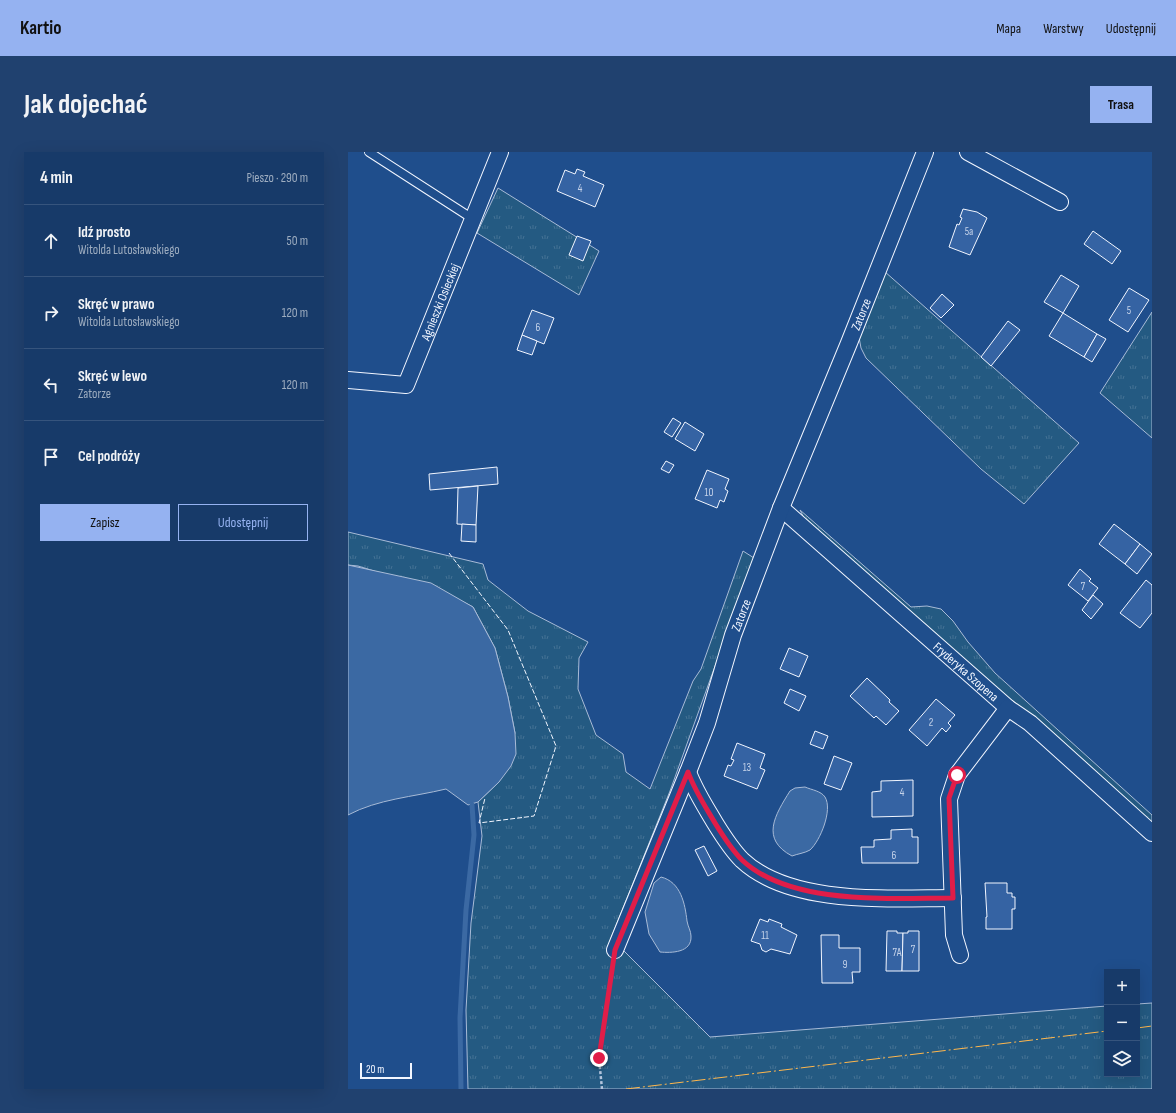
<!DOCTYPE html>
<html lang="pl">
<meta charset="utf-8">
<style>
:root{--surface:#173a69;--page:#20416f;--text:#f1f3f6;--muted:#9eadc0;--line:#36547d;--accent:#95b2f1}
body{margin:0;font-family:"Sofia Sans Condensed",sans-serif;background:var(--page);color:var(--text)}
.controls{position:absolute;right:12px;bottom:12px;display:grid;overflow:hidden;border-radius:0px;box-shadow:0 4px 16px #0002}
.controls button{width:36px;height:36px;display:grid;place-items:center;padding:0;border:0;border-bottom:1px solid var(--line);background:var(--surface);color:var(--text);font:20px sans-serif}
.scale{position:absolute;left:12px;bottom:10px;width:52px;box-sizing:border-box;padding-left:4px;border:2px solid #f2f6ff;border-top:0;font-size:11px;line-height:14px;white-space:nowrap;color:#f2f6ff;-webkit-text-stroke:3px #1f4e8c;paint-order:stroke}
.stop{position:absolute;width:12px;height:12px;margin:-9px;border:3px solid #e11d48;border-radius:50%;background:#fff}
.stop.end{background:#e11d48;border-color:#fff;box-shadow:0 1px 4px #0008}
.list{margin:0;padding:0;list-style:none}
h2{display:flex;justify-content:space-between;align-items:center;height:52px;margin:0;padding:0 16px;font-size:17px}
h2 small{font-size:13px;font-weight:400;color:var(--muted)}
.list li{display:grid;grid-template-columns:26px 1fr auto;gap:12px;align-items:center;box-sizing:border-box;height:72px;padding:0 16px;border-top:1px solid var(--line)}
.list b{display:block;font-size:15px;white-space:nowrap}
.list p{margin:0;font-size:13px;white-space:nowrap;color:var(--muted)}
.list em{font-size:13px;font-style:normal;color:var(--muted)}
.actions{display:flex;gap:8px;padding:12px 16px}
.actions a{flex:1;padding:9px 0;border:1px solid var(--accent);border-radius:0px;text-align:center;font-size:14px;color:var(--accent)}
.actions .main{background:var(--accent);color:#111}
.icon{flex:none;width:22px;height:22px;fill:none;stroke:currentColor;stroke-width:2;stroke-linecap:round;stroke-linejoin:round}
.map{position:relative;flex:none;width:804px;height:937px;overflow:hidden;border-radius:0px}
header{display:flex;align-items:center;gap:24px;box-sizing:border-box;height:56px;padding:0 20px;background:var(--accent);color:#111}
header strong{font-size:19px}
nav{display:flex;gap:22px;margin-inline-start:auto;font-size:14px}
.intro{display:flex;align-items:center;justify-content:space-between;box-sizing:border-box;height:96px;padding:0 24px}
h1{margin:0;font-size:28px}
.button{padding:10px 18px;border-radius:0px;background:var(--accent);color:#111;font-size:14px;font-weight:700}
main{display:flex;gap:24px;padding:0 24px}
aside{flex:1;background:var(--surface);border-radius:0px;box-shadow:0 4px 16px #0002}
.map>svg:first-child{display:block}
.grass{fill:url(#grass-tufts);stroke:#a8bbd7}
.water{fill:#3b69a3;stroke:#a8bbd7}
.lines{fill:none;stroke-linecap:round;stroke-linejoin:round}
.stream{stroke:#3b69a3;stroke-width:5}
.building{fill:#3563a3;stroke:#f2f6ff}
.lane-casing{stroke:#f2f6ff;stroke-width:10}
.street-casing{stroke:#f2f6ff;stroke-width:18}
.path{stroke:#b3c4dc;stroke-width:2.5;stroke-dasharray:3 2;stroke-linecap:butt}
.lane{stroke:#1f4e8c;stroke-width:8}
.street{stroke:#1f4e8c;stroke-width:16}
.fence{stroke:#f2f6ff;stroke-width:1;stroke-dasharray:5 2;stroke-linecap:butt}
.power{stroke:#ffb74d;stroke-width:1;stroke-dasharray:14 3 2 3;stroke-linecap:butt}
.route{stroke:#e11d48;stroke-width:5}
.labels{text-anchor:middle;stroke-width:3;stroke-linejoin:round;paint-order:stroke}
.number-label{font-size:11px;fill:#c3d1e8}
.street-label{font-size:13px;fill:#f2f6ff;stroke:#1f4e8c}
</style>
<header>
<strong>Kartio</strong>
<nav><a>Mapa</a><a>Warstwy</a><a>Udostępnij</a></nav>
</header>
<div class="intro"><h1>Jak dojechać</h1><a class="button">Trasa</a></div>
<main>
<aside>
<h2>4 min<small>Pieszo · 290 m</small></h2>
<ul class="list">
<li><svg class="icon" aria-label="ahead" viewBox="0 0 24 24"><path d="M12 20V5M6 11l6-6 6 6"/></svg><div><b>Idź prosto</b><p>Witolda Lutosławskiego</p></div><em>50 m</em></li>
<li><svg class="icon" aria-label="right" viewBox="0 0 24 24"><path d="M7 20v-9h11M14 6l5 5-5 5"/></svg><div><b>Skręć w prawo</b><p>Witolda Lutosławskiego</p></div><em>120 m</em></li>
<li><svg class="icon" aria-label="left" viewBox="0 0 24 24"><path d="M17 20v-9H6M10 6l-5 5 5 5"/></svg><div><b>Skręć w lewo</b><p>Zatorze</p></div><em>120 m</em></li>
<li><svg class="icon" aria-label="arrive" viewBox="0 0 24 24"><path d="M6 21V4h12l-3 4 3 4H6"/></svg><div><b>Cel podróży</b></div></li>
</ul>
<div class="actions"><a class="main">Zapisz</a><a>Udostępnij</a></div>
</aside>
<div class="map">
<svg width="804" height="937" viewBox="0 0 804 937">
<defs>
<pattern id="grass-tufts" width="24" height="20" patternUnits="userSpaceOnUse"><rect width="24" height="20" fill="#245a82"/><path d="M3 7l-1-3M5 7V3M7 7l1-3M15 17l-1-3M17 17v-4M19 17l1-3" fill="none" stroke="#447295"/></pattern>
</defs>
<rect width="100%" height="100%" fill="#1f4e8c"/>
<g class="grass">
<polygon points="150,36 251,99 231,143 129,81"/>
<polygon points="536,119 731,291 676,352 633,317 518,206 513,196 511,185"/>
<polygon points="804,160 804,286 752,241"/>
<polygon points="452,358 563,455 579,454 593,457 605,469 620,490 647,521 804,663 804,674 456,366"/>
<polygon points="0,380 135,412 140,428 180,459 240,490 231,506 230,537 248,583 275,602 278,620 302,637 345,529 353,517 395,399 406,406 322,639 263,786 362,885 759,854 759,922 789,922 789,852 804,851 804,937 120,937 118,858 123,771 134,684 130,650 151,630 167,581 160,545 147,496 125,455 100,442 10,414 0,413"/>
</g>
<g class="water">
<path d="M0 413 83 431 125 455 147 496 160 545 167 581 168 602 163 614 151 630 130 650 120 653 98 637C65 645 30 647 0 663Z"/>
<path d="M457 635C464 638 473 639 477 645 485 658 472 689 462 698 457 701 449 702 444 704 412 687 427 663 442 639L447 636Z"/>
<path d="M313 725C333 730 337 752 339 769 340 775 343 779 343 784 344 801 323 801 312 800L301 782 297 760 306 731Z"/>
</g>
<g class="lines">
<polyline class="stream" points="113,937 112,866 118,758 126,683 124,653"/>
</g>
<g class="building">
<polygon points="229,17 237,20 235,24 256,33 247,55 209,39 217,18 227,22"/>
<polygon points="615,57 629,60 639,66 622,103 601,95 609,72 611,73 614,66 612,65"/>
<polygon points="745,79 773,99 764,112 736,92"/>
<polygon points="229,84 243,89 235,109 221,103"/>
<polygon points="713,123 731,134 715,161 696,150"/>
<polygon points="781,136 801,148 780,180 761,168"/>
<polygon points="594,142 606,153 593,166 582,156"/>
<polygon points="184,158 206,166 196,192 174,183"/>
<polygon points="715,161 749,182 736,205 701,184"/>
<polygon points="660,169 672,178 643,214 633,205"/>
<polygon points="749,182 758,187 744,210 736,205"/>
<polygon points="174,183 189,189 184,203 169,198"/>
<polygon points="325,266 333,271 324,285 316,280"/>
<polygon points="337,270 356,282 347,299 327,287"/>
<polygon points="318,309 326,313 321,321 313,317"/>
<polygon points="149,315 150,332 82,338 81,322"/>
<polygon points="359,318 381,327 377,337 380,339 376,350 372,348 369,356 347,347"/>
<polygon points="130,334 128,373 109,372 110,336"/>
<polygon points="114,372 128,373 128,390 113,389"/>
<polygon points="766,372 792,392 777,412 751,392"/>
<polygon points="792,392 804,402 789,422 777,412"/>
<polygon points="732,417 743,427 741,429 750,436 740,449 720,433"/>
<polygon points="798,428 804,433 804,461 792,476 772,461"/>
<polygon points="745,443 755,452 743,467 734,458"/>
<polygon points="441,496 460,504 451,525 432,517"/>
<polygon points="519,526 542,548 541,550 551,559 538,573 528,564 526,566 502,544"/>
<polygon points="442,537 458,544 451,559 436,551"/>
<polygon points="588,547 607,563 600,571 603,574 598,580 594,576 579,594 561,578"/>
<polygon points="467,579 480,584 475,597 462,592"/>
<polygon points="389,591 417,602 412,616 417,618 409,637 376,624 380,613 383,614 386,608 383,607"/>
<polygon points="486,604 504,611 493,638 476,632"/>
<polygon points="565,628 565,664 524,665 524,640 533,639 533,629"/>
<polygon points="564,677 564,685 570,685 570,711 514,711 513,695 526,695 526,688 543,687 543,678"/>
<polygon points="356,694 369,719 360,724 347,698"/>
<polygon points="637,731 659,731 659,741 664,741 664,745 667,745 667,757 664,757 664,777 638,777 638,765 639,765"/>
<polygon points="412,767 420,770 421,767 434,772 433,775 449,783 442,802 423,797 418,800 414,798 412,792 403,789"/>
<polygon points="539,779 549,779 549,781 555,781 554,819 538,819"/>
<polygon points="560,779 571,779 571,819 554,819 555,781 560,781"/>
<polygon points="473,783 491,783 491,796 512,796 512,820 504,820 505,831 474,831"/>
</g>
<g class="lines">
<defs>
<polyline id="lane" points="21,0 125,67"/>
<g id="street">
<polyline points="620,0 712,50"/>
<path id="s1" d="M0 228 58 233 152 0"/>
<path id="s2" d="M433 356 660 556 682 571 804 681"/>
<path d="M340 620C347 639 357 654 367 671 375 684 383 697 394 708 443 754 542 746 605 746"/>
<path id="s3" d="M267 798 340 620 359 571 385 483 433 356 501 191 577 0"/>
<polyline points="612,803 606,783 601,647 609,623 660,556"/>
</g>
</defs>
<use href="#lane" class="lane-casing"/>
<use href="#street" class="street-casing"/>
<polyline class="path" points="254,937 251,906 265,813"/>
<use href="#lane" class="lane"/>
<use href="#street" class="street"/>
<polyline class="fence" points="101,401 160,478 208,594 186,664 131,671 137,646"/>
<g class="power">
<polyline points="789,876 804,874"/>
<polyline points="278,937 759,879"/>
</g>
</g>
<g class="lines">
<path class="route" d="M251 906 267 798 340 620C347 639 357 654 367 671 375 684 383 697 394 708 443 754 542 746 605 746L601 646 609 623"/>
</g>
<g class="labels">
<g class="number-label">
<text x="232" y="40">4</text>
<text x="621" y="83">5a</text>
<text x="781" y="162">5</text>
<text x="190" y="179">6</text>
<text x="361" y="344">10</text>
<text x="735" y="438">7</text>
<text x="583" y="574">2</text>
<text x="399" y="619">13</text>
<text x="554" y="644">4</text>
<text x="546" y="707">6</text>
<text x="417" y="787">11</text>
<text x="565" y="801">7</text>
<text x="549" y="804">7A</text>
<text x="497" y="816">9</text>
</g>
<g class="street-label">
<text dy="5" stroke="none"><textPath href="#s1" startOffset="148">Agnieszki Osieckiej</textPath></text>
<text dy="5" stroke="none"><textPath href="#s3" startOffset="682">Zatorze</textPath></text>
<text dy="5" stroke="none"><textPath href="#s3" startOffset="358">Zatorze</textPath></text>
<text dy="5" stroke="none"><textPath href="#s2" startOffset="247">Fryderyka Szopena</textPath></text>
</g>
</g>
</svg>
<div class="controls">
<button>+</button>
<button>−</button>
<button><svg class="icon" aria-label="layers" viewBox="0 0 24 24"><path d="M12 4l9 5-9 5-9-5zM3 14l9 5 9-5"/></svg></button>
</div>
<div class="scale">20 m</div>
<div class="stop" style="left:609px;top:623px"></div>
<div class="stop end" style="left:251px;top:906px"></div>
</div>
</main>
